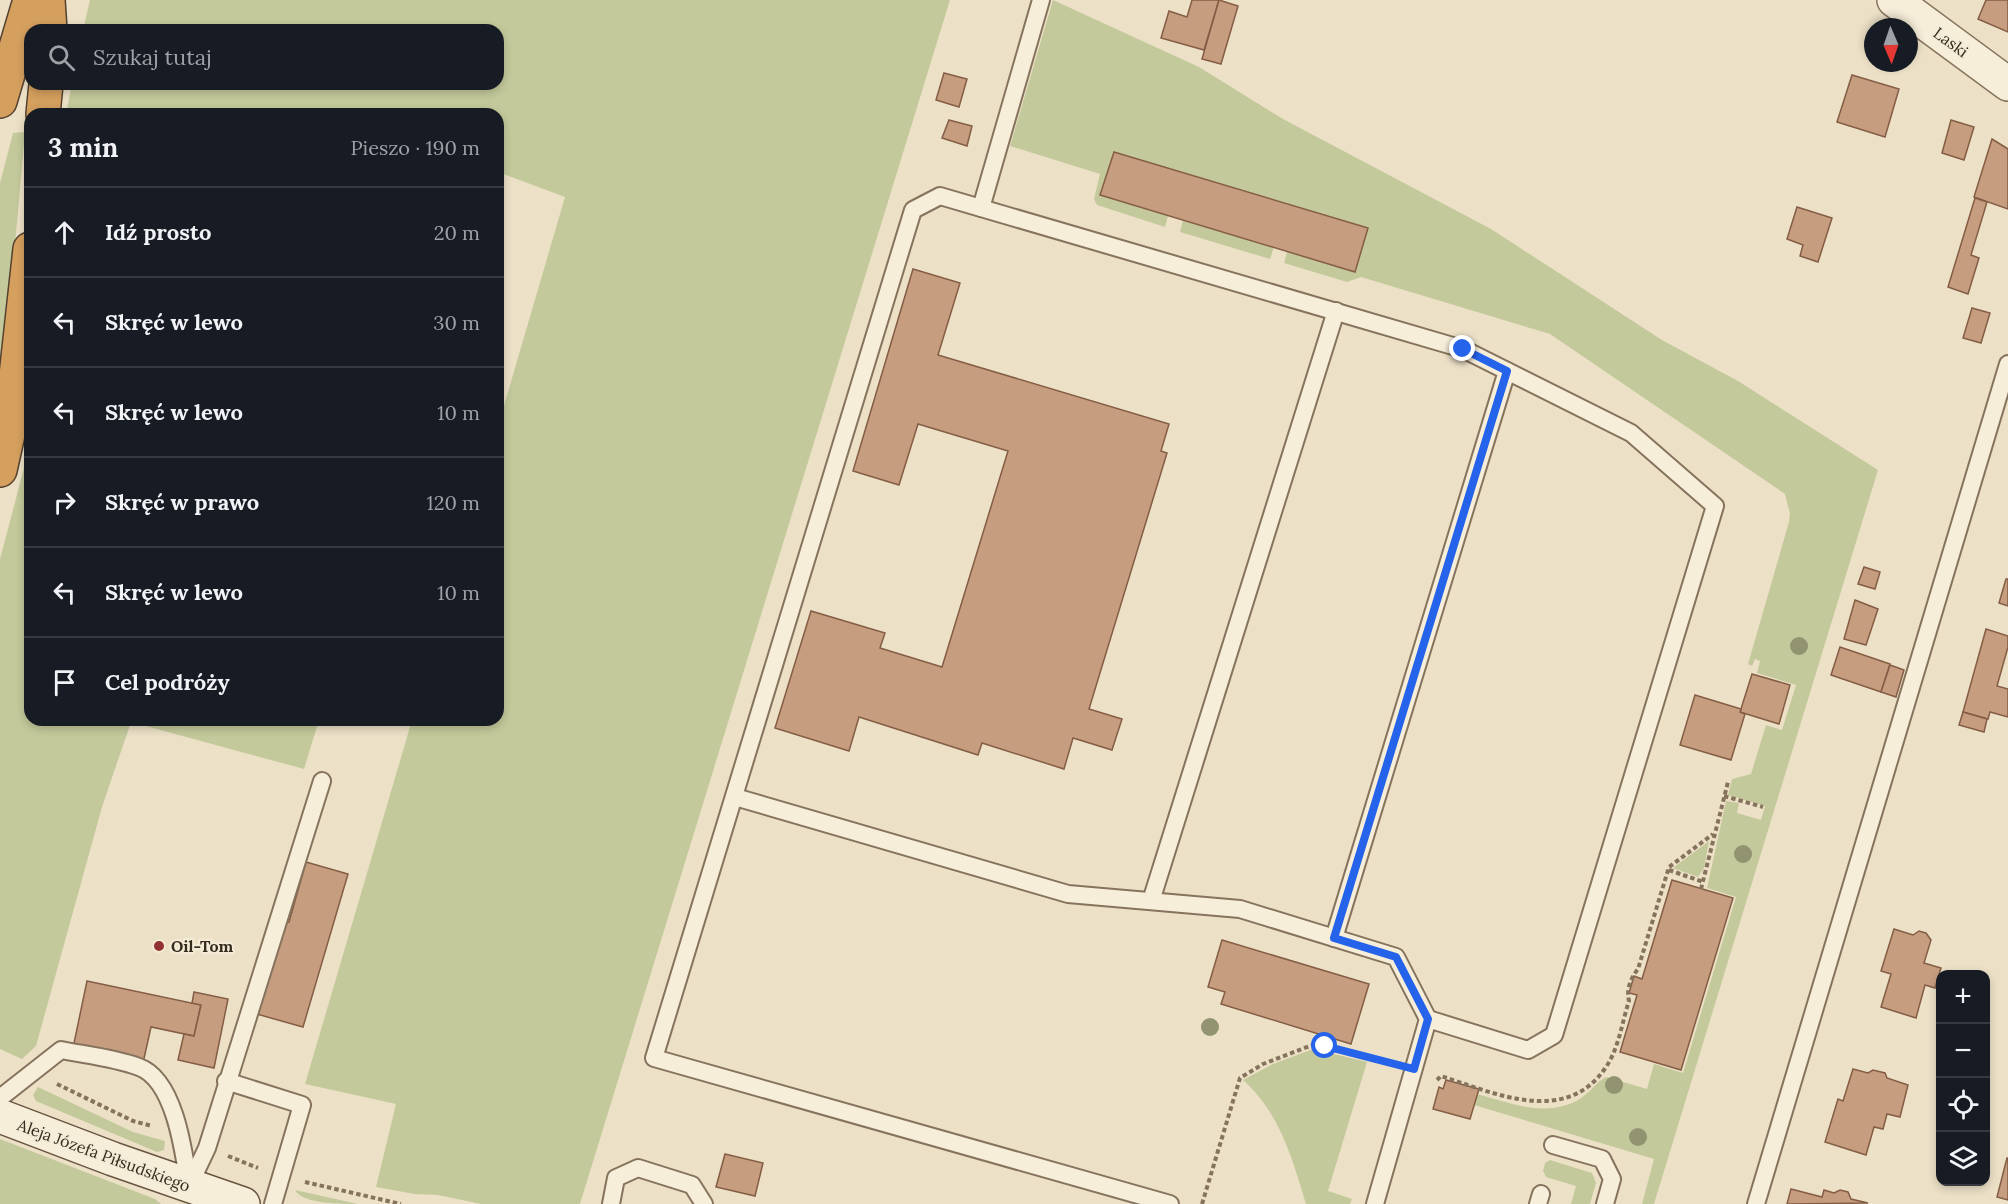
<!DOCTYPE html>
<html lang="pl">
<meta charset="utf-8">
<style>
:root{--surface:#171b24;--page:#242831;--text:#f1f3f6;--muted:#9ea1a6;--line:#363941}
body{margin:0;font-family:Lora,serif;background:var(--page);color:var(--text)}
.controls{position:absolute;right:18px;bottom:18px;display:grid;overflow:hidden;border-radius:12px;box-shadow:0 3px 9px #0003}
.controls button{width:54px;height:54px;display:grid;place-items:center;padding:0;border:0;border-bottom:2px solid var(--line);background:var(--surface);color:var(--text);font:30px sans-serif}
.compass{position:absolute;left:1864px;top:18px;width:54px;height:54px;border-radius:50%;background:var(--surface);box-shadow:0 3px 9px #0003;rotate:178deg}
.stop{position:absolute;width:18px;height:18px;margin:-14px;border:4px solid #2563eb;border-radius:50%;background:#fff}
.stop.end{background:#2563eb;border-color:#fff;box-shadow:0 2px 6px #0008}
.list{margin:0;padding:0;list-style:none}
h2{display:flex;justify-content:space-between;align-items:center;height:78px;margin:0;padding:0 24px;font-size:26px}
h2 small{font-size:20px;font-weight:400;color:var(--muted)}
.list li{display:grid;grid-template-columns:39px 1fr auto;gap:18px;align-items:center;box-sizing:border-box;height:90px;padding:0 24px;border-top:2px solid var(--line)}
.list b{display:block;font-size:22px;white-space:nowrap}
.list em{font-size:20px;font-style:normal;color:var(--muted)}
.icon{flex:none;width:33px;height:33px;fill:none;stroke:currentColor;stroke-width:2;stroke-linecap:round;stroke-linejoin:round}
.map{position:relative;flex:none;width:2008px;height:1204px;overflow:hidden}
.search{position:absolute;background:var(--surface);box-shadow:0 3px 9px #0003;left:24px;top:24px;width:480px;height:66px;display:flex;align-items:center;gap:15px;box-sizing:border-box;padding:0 21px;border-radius:18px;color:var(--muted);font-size:22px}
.panel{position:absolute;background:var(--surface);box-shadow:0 3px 9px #0003;left:24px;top:108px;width:480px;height:618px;border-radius:18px}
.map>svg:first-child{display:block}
.green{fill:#c4c99b}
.building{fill:#c79d7f;stroke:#845d45;stroke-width:1.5}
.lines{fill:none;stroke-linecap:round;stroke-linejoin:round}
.lane-casing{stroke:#86735d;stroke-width:20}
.street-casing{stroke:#86735d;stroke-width:36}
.secondary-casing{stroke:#685440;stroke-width:36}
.highway-casing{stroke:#544131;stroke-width:36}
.path{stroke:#86735d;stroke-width:4;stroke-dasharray:4.5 3;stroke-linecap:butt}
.lane{stroke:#f7eeda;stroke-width:16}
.street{stroke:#f7eeda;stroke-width:33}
.secondary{stroke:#f7eeda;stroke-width:33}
.highway{stroke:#d5a05e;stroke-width:33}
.tree{fill:#929370}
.route{stroke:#2563eb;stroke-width:8}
.poi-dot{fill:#923132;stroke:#f4ebd6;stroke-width:2}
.labels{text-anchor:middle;stroke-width:4.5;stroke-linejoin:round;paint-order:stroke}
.street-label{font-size:16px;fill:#372b20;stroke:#f4ebd6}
.poi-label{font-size:16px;font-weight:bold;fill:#372b20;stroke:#f4ebd6;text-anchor:start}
</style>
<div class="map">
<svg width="2008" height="1204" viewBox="0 0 2008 1204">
<rect width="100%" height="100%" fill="#ece1c7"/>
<g class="green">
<polygon points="90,0 950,0 580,1204 481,1204 438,1195 414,1194 376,1187 396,1104 305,1084 412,720 498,720 498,426 565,197 498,172 498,114 66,114 72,84 498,84 498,30 83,30"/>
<path d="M1053 0 1199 67 1283 119 1491 229 1662 340 1738 381 1878 470 1654 1204H1642L1654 1159 1474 1105 1477 1094C1511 1103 1544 1118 1578 1100 1589 1094 1596 1082 1606 1077L1647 1089 1654 1064 1683 1073 1736 897 1707 888 1726 801 1739 803 1737 813 1761 820 1765 806 1728 795 1732 779 1751 774 1766 725 1782 730 1796 685 1757 673 1760 661 1755 659 1752 666 1748 664 1789 522 1790 514 1785 494 1550 334 1361 277 1347 282 1284 263 1287 252 1355 272 1368 228 1114 152 1101 195 1168 216 1165 227 1097 205 1094 199 1100 174 1010 146Z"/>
<polygon points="25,132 11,291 0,365 0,183 13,133"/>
<polygon points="1183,220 1274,247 1270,259 1180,232"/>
<polygon points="30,430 30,720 319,720 304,769 131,722 102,807 36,1046 22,1059 0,1049 0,559 25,464"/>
<polygon points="1709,841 1704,868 1698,877 1673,868"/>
<path d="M1313 1049 1367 1062 1328 1191 1352 1199 1350 1204H1306C1292 1158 1280 1113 1243 1080L1273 1064Z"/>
<polygon points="38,1087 133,1132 165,1141 164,1150 157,1152 36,1101 33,1095"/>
<polygon points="0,1139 155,1199 161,1204 0,1204"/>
<polygon points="1550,1160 1592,1173 1596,1183 1590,1204 1571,1204 1576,1186 1546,1177 1543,1171 1545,1163"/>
<path d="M295 1190 358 1204C340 1204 302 1204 295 1190Z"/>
</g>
<g class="building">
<polygon points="1192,0 1219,0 1204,50 1161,38 1169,11 1187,17"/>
<polygon points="1219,0 1238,6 1221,64 1202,59"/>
<polygon points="1986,0 2008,0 2008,32 1978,19"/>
<polygon points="944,73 967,79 959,107 936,100"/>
<polygon points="1852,75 1899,89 1885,137 1837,122"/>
<polygon points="949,120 972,126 967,146 942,138"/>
<polygon points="1951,120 1974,127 1964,160 1942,153"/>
<polygon points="1992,139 2008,149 2008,209 1974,197"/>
<polygon points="1114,152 1368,228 1355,272 1100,195"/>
<polygon points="1975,198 1987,202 1971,255 1979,258 1968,294 1948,287"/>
<polygon points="1797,207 1832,218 1818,262 1800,256 1803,245 1787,239"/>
<polygon points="913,269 960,283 938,355 1169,424 1161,451 1167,453 1089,709 1122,719 1112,750 1073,738 1064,769 982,743 978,755 859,717 849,751 775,728 811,611 885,633 880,648 942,667 1008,451 918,424 899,485 853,471"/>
<polygon points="1972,308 1990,313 1981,343 1963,338"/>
<polygon points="1864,567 1880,572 1875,589 1858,584"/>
<polygon points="2006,579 2008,579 2008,606 1999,603"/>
<polygon points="1855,600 1878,609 1866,645 1844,639"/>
<polygon points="1986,629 2008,636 2008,647 1997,686 2008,689 2008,717 1990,712 1988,719 1963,712"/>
<polygon points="1840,647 1890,664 1881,692 1831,675"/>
<polygon points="1890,665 1904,670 1896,697 1881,692"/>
<polygon points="1752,674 1790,685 1779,724 1740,712"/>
<polygon points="1695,695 1741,709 1740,712 1745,714 1731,760 1680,745"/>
<polygon points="1963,712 1987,719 1984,732 1959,725"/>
<polygon points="306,862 348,874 303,1027 253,1013 281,920 289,922"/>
<polygon points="1672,880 1733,898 1681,1070 1620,1052 1637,995 1629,993 1634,976 1642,979"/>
<polygon points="1894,929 1913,935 1919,931 1926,933 1931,940 1924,963 1941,968 1935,988 1925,985 1916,1018 1881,1007 1891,974 1881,971"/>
<polygon points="1222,940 1369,984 1351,1044 1221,1004 1225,992 1208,987"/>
<polygon points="87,981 201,1005 194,1036 151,1027 143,1063 73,1048"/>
<polygon points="194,992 228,999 214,1068 178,1060 184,1034 194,1036 201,1005 192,1003"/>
<polygon points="1853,1069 1868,1073 1873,1070 1885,1073 1887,1078 1908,1085 1900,1117 1887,1114 1883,1129 1874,1127 1866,1155 1825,1142 1838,1099 1843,1101"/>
<polygon points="1446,1080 1479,1089 1470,1119 1433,1109 1439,1087 1443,1089"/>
<polygon points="725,1154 763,1163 755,1196 716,1187"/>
<polygon points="2007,1158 2008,1158 2008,1200 1997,1197"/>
<polygon points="1791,1189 1822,1197 1824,1190 1834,1193 1840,1190 1848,1192 1851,1199 1868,1203 1787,1204"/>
</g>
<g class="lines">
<defs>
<g id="lane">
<polyline points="981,208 1041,0"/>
<polyline points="735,797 1068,894 1240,909 1396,957 1428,1019"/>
<polyline points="1151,901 1336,311"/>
<polyline points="1334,938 1507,371"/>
<polyline points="226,1081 302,1105 273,1204"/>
<path d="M0 1098 61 1050C86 1055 115 1058 139 1067 175 1080 184 1153 189 1186"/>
<polyline points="1553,1145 1602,1159 1612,1179 1605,1204"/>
<polyline points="189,1186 207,1148 322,781"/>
<polyline points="611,1204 616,1178 638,1168 692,1185 704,1204"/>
<polyline points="1170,1204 654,1058 913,210 940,196 1463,349 1631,433 1715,506 1554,1035 1528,1050 1428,1019 1375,1204"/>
<polyline points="1538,1204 1541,1194"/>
<polyline points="1756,1204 2008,364"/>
</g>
<polyline id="street" points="1894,0 2008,84"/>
<polyline id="secondary" points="0,1116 113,1159 243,1204"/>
<g id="highway">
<polyline points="48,0 50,30"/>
<polyline points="0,101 30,0"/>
<polyline points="43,114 46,84"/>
<polyline points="0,470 11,421 30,249"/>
</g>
</defs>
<use href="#lane" class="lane-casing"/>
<use href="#street" class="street-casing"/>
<use href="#secondary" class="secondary-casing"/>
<use href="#highway" class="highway-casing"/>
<g class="path">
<polyline points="1724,796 1763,807"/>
<polyline points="1669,870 1703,882"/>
<polyline points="1701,889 1728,782"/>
<path d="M1437 1080 1441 1076C1494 1093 1566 1127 1606 1067 1619 1048 1622 1022 1629 1001 1626 989 1631 978 1638 969L1669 867 1713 834"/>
<polyline points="57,1084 133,1121 152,1126"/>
<polyline points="228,1156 258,1168"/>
<polyline points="305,1182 401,1204"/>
<polyline points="1202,1204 1240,1078 1263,1064 1315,1044 1391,1063"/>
</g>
<use href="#lane" class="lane"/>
<use href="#street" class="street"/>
<use href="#secondary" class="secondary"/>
<use href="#highway" class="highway"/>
</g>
<g class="tree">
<circle cx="1799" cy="646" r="9"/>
<circle cx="1743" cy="854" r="9"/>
<circle cx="1210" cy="1027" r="9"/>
<circle cx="1614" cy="1085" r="9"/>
<circle cx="1638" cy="1137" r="9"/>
</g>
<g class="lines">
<polyline class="route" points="1325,1046 1414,1069 1428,1019 1396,957 1334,938 1507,371 1463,349"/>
</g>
<circle class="poi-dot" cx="159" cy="946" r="6"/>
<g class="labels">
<g class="street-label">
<text transform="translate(1951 42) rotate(36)" y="6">Laski</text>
<text transform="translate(104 1155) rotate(20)" y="6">Aleja Józefa Piłsudskiego</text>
</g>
<g class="poi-label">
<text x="171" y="952">Oil-Tom</text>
</g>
</g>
</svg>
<div class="controls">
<button>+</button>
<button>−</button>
<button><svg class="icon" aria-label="locate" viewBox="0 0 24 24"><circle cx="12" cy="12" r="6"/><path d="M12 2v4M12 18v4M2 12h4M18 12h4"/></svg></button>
<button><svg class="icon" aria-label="layers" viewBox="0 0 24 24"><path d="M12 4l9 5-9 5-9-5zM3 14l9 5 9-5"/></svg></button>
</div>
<svg class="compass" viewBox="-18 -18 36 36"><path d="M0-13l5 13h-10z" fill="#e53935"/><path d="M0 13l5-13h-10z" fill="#9ea1a6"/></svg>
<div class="stop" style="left:1325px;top:1046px"></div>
<div class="stop end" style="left:1463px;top:349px"></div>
<div class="search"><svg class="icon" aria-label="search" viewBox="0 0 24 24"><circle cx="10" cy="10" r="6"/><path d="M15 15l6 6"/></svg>Szukaj tutaj</div>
<section class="panel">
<h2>3 min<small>Pieszo · 190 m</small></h2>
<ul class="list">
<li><svg class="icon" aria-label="ahead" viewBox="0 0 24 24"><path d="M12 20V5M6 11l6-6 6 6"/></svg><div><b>Idź prosto</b></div><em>20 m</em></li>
<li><svg class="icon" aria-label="left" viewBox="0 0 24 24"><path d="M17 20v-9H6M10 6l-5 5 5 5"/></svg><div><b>Skręć w lewo</b></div><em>30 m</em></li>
<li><svg class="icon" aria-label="left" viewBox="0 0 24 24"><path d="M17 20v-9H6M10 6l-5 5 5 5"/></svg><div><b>Skręć w lewo</b></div><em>10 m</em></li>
<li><svg class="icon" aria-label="right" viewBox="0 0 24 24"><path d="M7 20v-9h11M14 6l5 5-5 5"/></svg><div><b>Skręć w prawo</b></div><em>120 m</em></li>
<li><svg class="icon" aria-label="left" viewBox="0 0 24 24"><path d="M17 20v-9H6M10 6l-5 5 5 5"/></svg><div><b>Skręć w lewo</b></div><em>10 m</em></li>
<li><svg class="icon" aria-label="arrive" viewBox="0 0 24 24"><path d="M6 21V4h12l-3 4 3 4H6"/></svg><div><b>Cel podróży</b></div></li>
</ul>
</section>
</div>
